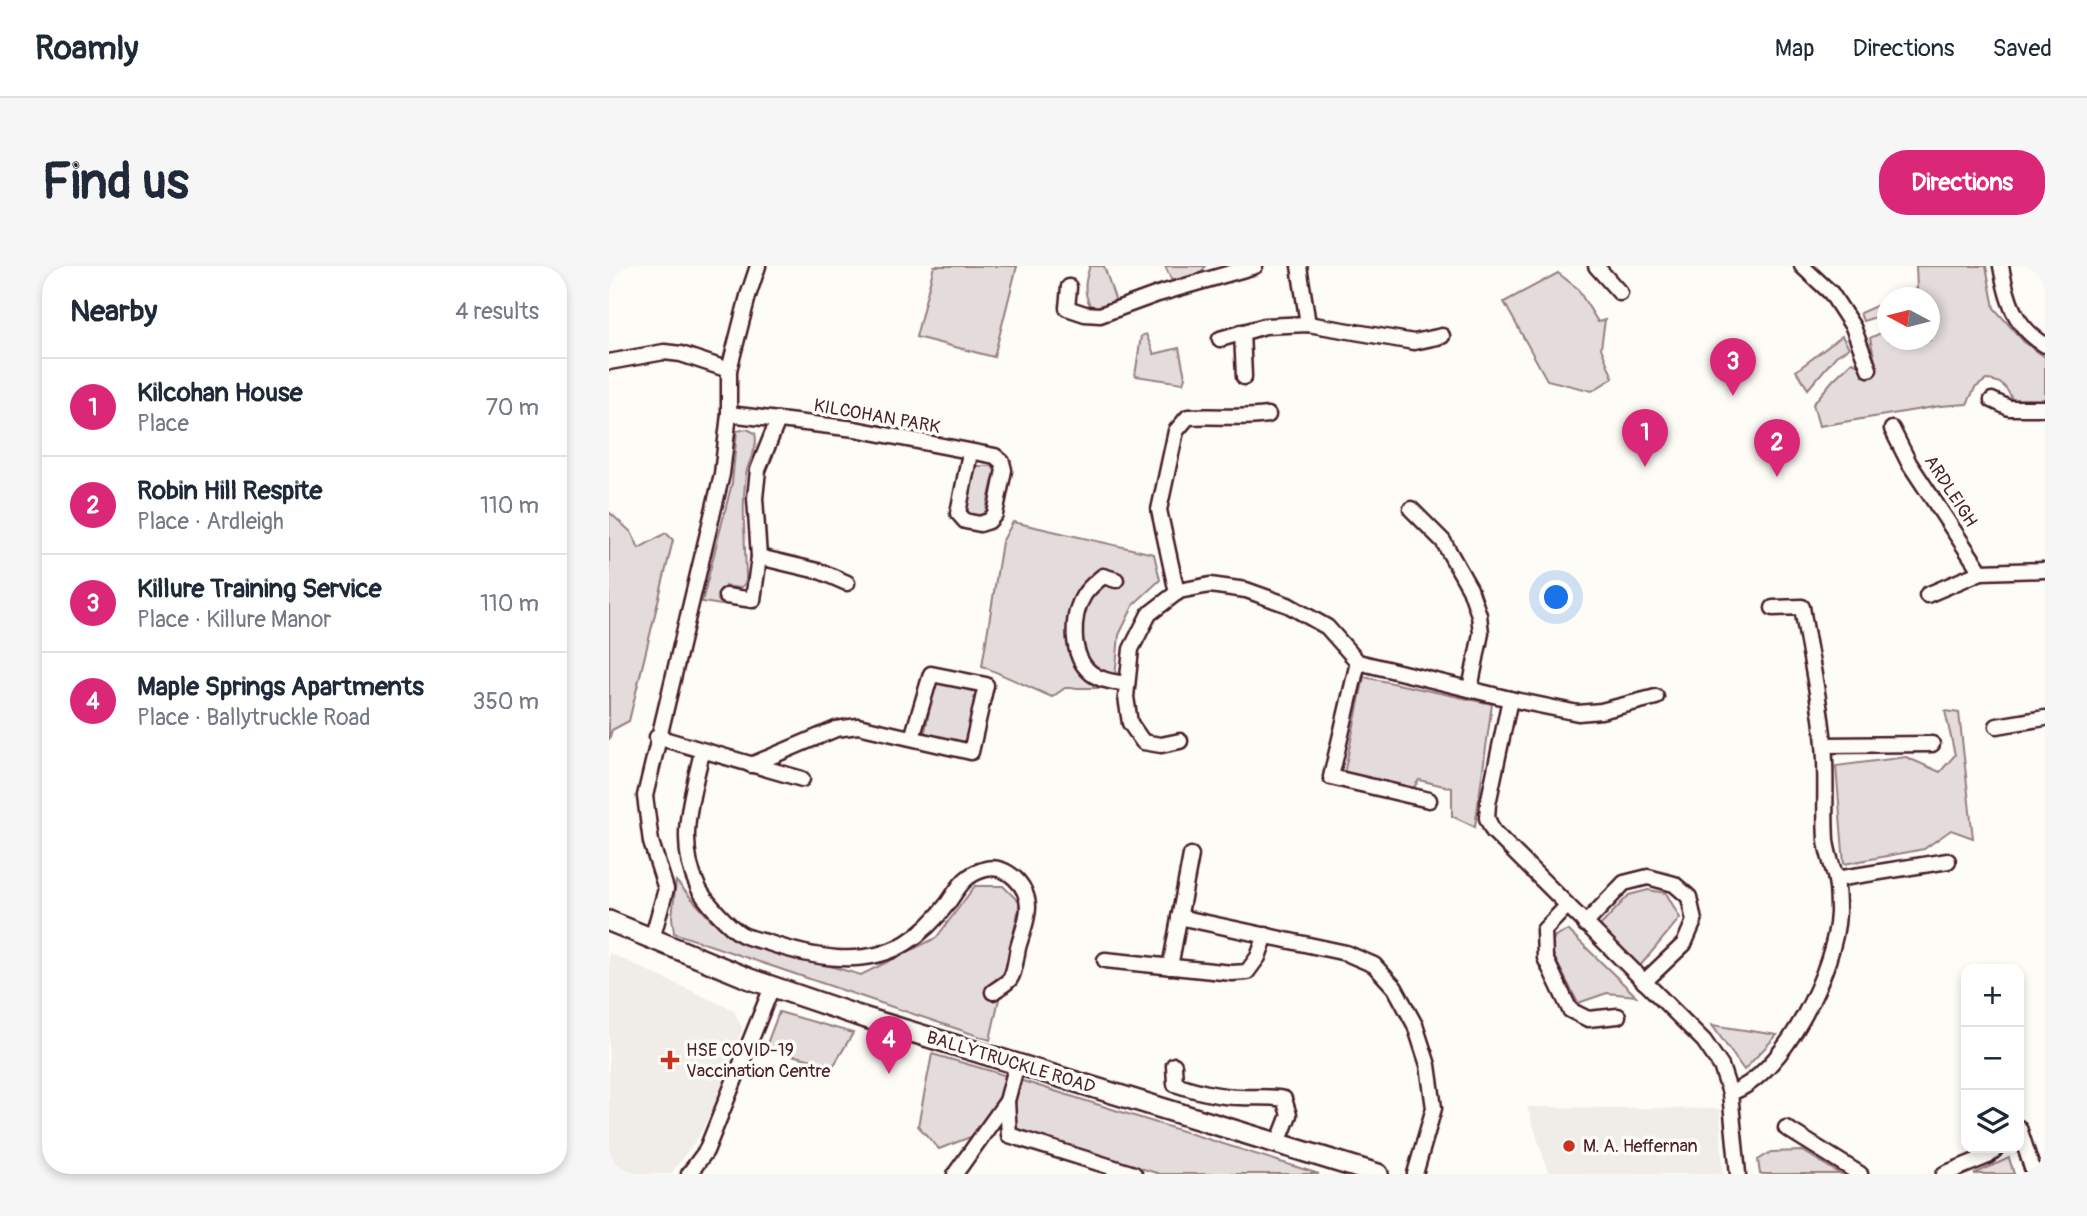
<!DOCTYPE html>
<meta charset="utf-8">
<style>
:root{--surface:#fff;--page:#f6f6f7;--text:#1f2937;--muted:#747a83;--line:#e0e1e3;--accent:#db2777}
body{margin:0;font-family:Pangolin,sans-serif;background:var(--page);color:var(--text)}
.controls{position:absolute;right:21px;bottom:21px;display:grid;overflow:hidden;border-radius:14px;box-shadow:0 4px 10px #0003}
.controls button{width:63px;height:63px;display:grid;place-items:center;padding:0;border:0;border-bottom:2px solid var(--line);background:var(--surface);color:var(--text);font:35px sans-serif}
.compass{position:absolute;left:1268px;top:21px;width:63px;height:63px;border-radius:50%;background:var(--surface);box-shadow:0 4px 10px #0003;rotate:277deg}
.you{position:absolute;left:948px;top:332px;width:24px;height:24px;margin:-18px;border:5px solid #fff;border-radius:50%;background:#1a73e8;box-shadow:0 0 0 10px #1a73e833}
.badge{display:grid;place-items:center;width:46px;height:46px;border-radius:50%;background:var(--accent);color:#fff;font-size:23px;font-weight:700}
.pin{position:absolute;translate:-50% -58px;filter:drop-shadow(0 2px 4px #0008)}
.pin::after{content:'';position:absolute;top:37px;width:24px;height:21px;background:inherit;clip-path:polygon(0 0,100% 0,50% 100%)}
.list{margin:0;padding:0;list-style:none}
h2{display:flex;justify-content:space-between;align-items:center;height:91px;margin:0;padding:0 28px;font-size:30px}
h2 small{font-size:23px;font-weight:400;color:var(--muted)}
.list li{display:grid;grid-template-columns:46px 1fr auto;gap:21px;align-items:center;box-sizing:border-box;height:98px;padding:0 28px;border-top:2px solid var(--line)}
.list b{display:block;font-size:26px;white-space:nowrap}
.list p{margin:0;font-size:23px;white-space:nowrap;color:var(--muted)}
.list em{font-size:23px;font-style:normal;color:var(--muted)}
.icon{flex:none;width:38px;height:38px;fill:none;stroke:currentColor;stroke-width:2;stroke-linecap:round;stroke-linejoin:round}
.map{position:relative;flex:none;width:1436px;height:908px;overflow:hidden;border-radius:28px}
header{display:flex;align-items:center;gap:42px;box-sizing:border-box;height:98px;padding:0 35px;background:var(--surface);border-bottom:2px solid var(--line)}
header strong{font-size:33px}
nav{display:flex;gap:38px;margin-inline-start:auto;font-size:24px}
.intro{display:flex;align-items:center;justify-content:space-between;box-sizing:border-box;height:168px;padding:0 42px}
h1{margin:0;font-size:49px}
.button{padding:18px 32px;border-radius:28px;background:var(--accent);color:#fff;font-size:24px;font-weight:700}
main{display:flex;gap:42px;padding:0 42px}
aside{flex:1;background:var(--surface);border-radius:28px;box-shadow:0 4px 10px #0003}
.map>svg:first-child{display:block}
.built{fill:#f0ece8}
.green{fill:#e3dcda;stroke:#967e82;stroke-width:2}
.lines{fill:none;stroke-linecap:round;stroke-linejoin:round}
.street-casing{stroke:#4a1f2b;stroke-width:19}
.secondary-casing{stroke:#4a1f2b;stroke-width:24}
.street{stroke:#fdfcf7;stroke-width:14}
.secondary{stroke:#fdfcf7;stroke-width:19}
.poi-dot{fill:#c8321e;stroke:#fdfcf7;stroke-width:2.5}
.labels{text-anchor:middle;stroke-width:7;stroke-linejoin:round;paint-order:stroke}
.street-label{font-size:18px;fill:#4a1f2b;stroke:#fdfcf7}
.poi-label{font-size:18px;fill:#4a1f2b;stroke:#fdfcf7;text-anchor:start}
</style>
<header>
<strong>Roamly</strong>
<nav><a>Map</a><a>Directions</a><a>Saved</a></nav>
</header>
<div class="intro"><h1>Find us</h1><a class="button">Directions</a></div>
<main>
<aside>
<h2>Nearby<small>4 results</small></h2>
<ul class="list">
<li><span class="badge">1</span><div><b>Kilcohan House</b><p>Place</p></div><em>70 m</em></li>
<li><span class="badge">2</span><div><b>Robin Hill Respite</b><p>Place · Ardleigh</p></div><em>110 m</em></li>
<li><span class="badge">3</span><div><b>Killure Training Service</b><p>Place · Killure Manor</p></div><em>110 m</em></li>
<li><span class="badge">4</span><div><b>Maple Springs Apartments</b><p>Place · Ballytruckle Road</p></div><em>350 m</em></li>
</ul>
</aside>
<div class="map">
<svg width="1436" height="908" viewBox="0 0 1436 908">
<rect width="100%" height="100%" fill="#fdfcf7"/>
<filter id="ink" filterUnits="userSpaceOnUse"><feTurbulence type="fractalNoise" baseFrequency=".0143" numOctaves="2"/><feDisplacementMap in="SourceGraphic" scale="14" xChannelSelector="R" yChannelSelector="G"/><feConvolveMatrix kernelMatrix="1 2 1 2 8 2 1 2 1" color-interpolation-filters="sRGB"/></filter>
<g filter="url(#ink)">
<g class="built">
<polygon points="0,687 124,744 133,762 113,825 91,868 62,908 0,908"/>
<polygon points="918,841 1111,843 1114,908 940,908"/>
</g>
<g class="green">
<polygon points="325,0 408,0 385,91 307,71"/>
<path d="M481 0H495L507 36 487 41 481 39C474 26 476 14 481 0Z"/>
<path d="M556 0H596V1C589 12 575 12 563 15Z"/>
<path d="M1307 0H1377L1385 42 1415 76 1436 91V135H1404C1397 120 1393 115 1377 114L1366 122 1358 138 1331 140 1210 160 1204 138 1224 114 1243 96 1250 99 1254 109 1268 104 1261 72 1276 65 1270 50 1254 55 1251 47 1278 35 1279 74H1321V32L1288 31 1308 23Z"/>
<polygon points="949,7 968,22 989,56 996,54 992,82 1004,112 983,125 938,114 895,36"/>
<polygon points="537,68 545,88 570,82 576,111 574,117 526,110 532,70"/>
<polygon points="1233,70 1240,82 1227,90 1199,123 1187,105"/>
<path d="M138 163 146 167C150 182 139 194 137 209 132 242 137 282 137 315L134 320 130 322 116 320 113 339 93 336 123 217 128 165Z"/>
<polygon points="364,200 383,200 386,205 376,248 361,250 356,238"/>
<polygon points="0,246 22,266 30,282 57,267 64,274 20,455 3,464 0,474"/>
<polygon points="404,256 545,288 551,314 525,338 510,369 505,422 456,422 443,431 373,400 393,276"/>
<polygon points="755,411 883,438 866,561 843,550 843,522 810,514 803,524 735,508"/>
<polygon points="326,417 367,425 356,477 315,470"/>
<polygon points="1336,445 1350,447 1364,572 1342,564 1315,583 1235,598 1227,500 1297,491 1331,506 1346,489"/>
<polygon points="67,615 101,653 126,673 252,709 327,672 366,620 394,620 411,637 381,774 65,667 63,651"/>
<polygon points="1039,624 1057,627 1071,652 1031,700 990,661 1020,629"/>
<polygon points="959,664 1027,730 998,727 969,737 941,683 946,670"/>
<polygon points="170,746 244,767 225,799 156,783"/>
<polygon points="1103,759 1168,769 1135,804"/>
<polygon points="323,788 382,805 710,908 551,908 390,860 330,883 309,860"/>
<polygon points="1194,885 1231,908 1151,908 1149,894 1162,886"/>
<polygon points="1400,892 1405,908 1365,908"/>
</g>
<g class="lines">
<defs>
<g id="street">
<polyline points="690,0 699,58"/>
<polyline points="987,0 1011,27"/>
<polyline points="1193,0 1222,27 1244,61 1260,103"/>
<path d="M1392 0C1398 34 1405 60 1436 79"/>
<polyline points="460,21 458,42 476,48 491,49 549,28 646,0"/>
<polyline points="633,66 635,111"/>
<polyline points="611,73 656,60 699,58 805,76 833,70"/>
<polyline points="0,96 55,86 72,88 120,104"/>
<polyline points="1383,134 1400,142 1436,142"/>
<polyline points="120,148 246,163 386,190 393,196 395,204 386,248 380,255 371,258 356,255 349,247 361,187"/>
<polyline points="1283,163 1300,197 1372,306 1436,304"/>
<polyline points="802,243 834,275 861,323 870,349 872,367 861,423"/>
<polyline points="150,291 213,306 238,317"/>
<path d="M507 314 494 310C487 316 480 321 475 329 462 350 461 390 482 407 492 415 506 416 518 418"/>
<path d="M568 327 550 244 567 165 579 151C606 149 632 153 659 149"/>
<polyline points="1318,329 1372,306"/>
<polyline points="117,330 144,334 150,291 146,232 149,204 169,154"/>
<polyline points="749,396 722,511 820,534"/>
<polyline points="901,433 969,447 992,445 1047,431"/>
<polyline points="1388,460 1436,452"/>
<polyline points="48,471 193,513"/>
<polyline points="571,475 552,479 534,476 521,457 517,431 522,383 540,348 570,325 601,319 637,324 679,339 718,361 749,396 901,433 879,538 878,552 884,565 1095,775 1112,800 1121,827 1129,908"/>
<polyline points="1215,479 1323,478"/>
<path d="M93 486C83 530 67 576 89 621 95 634 120 661 132 668 139 672 149 674 157 676 201 691 254 703 297 677 313 667 327 653 339 637 350 621 356 608 377 603 398 598 419 620 419 641 419 654 412 670 409 682 407 691 406 706 401 713 397 718 389 722 384 726"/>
<polyline points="142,499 227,463 249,460 362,486 377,419 322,408 303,472"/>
<polyline points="1227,613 1339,595"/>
<polyline points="958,640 935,664 936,692 961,744 979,753 1009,750"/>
<polyline points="570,651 737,687 765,699 786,722 806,759 819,799 825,842 806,908"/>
<polyline points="976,658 1015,617 1039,611 1065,618 1080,631 1085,655 1075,678 1035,716"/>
<polyline points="43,673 57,623 42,576 36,530 113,208 120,148 120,104 139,30 149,0"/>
<polyline points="496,694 623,707 638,706 649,691 657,669"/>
<polyline points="561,701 582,589"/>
<path d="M565 799 566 818C587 825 608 831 631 831 647 832 660 830 675 833L680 849 669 877"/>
<path d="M1121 827C1175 810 1227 701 1229 647 1229 635 1229 621 1226 610 1223 598 1218 586 1217 574 1215 542 1218 510 1215 478 1211 432 1200 386 1193 341L1164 342"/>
<polyline points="398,835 400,869 525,908"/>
<polyline points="1177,862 1251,908"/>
<polyline points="1410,862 1425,908"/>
<polyline points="80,908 97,885 163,721"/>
<polyline points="346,908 398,835 408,798"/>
<polyline points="1335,908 1379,890 1388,882"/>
</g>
<polyline id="secondary" points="0,655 141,713 247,749 769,908"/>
</defs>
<use href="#street" class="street-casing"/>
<use href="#secondary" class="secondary-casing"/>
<use href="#street" class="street"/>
<use href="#secondary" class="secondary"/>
</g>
</g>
<g class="poi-dot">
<path d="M57.5 783.5h7v7h7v7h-7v7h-7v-7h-7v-7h7z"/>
<circle cx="960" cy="880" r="7"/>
</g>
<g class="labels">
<g class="street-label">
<text transform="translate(268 150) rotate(10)" y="6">KILCOHAN PARK</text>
<text transform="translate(1342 225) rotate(57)" y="6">ARDLEIGH</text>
<text transform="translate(402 796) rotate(17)" y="6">BALLYTRUCKLE ROAD</text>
</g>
<g class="poi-label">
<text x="77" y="790">HSE COVID-19<tspan x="77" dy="21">Vaccination Centre</tspan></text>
<text x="974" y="886">M. A. Heffernan</text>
</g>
</g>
</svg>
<div class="controls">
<button>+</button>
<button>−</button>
<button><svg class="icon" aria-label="layers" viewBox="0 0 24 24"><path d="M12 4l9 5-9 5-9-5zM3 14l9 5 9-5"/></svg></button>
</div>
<svg class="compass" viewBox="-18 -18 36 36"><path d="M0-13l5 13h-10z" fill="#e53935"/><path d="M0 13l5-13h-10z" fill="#747a83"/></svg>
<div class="you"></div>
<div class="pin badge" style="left:1036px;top:201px">1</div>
<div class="pin badge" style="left:1168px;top:211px">2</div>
<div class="pin badge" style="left:1124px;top:130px">3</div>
<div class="pin badge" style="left:280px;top:808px">4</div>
</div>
</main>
